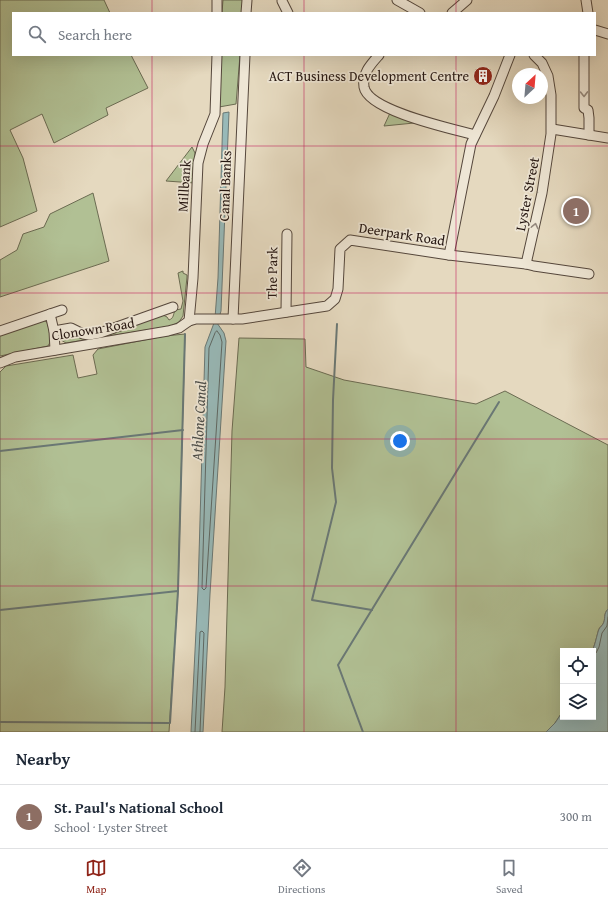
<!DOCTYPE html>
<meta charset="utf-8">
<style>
:root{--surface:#fff;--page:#f2f2f3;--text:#1f2937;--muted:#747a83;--line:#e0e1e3;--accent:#8f2418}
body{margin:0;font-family:"Gentium Book Plus",serif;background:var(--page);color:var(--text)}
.controls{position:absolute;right:12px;bottom:12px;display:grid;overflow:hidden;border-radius:0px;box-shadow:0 4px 16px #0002}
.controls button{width:36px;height:36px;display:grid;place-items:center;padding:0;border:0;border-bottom:1px solid var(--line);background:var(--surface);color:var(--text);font:20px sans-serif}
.compass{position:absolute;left:512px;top:68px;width:36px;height:36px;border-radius:50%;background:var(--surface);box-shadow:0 4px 16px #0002;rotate:26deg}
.you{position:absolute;left:400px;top:441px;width:14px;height:14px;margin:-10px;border:3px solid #fff;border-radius:50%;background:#1a73e8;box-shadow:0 0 0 6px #1a73e833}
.badge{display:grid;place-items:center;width:26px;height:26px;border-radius:50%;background:var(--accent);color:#fff;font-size:13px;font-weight:700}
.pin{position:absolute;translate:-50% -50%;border:2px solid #fff;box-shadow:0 1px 4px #0006}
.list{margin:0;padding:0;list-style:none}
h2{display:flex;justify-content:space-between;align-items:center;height:52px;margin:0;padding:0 16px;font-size:17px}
h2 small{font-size:13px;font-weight:400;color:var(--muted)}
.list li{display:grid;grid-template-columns:26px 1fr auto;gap:12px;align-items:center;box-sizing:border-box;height:64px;padding:0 16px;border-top:1px solid var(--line)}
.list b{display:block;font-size:15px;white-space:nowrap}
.list p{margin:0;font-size:13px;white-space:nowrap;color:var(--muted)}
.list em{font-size:13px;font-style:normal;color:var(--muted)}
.icon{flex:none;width:22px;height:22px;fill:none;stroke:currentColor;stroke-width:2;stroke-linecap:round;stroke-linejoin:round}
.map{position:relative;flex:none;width:608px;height:732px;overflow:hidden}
.search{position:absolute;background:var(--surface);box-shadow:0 4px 16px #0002;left:12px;right:12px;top:12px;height:44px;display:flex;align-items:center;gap:10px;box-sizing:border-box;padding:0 14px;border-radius:0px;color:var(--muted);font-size:15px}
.sheet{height:116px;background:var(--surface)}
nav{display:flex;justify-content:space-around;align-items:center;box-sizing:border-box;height:56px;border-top:1px solid var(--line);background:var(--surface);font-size:11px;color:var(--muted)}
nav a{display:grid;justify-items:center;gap:2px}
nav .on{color:var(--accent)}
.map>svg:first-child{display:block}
.green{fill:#b1c094;stroke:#6b6b52}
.water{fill:#98b9b8;stroke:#6a7875}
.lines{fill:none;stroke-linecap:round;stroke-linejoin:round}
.shore{stroke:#5e6864;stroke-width:1}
.stream{stroke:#6a7875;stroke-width:2}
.minor-casing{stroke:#55473c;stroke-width:11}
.minor{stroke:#eee6d5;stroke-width:9}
.oneway{stroke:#94887d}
.grid{fill:none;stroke:#c2185b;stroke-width:1;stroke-opacity:0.55}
.labels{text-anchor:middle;stroke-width:3.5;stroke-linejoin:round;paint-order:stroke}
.poi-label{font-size:14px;fill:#251611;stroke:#eee6d5;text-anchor:end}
.street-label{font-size:14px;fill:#251611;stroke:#eee6d5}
.water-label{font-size:15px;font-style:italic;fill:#4d4f4b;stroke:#eee6d5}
</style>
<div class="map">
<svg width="608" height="732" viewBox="0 0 608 732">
<rect width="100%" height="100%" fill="#e5d9bf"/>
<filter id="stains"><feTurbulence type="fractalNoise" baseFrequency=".005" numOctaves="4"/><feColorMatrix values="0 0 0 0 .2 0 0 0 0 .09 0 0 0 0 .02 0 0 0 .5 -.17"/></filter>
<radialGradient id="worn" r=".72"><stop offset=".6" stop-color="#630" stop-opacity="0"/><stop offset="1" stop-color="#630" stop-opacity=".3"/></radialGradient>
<g class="green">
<polygon points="0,0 104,0 110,13 13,13 13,55 131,55 148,88 106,108 108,115 54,143 42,114 10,130 23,158 37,211 0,227"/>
<polygon points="223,0 243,0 242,13 222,13"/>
<polygon points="221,55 240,55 236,104 219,107"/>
<polygon points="390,113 414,123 384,126"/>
<polygon points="192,147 195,153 194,183 166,181"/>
<polygon points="93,193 109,261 0,297 0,260 17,250 23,234 44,227 50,214"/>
<path d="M183 271V273L187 275V277L183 316 179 322 171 326 66 343 61 340V334L72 333 84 337 163 315 167 317 169 320C174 318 173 315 175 310L181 309 183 301 178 273Z"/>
<path d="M43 320 47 322C49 330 53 339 48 346L0 356V334Z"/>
<polygon points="185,334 178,591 169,732 0,732 0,372 6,366 73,355 78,378 97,374 93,355 98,349 165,336"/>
<path d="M239 338 305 339 306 367 344 380 476 404 505 391 608 445V609C603 614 606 619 603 624 601 627 598 628 598 632 596 639 595 645 592 651H563V711L555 723 546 732H222L225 687 232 431Z"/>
</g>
<g class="water">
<polygon points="229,112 221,311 219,318 215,318 218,278 223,113"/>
<polygon points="214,323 217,323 224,333 226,341 210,594 203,732 191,732 198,590 205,347"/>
<path d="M608 609V732H546L555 723 563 711V717H593L592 651C595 645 596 639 598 632 599 628 601 627 603 624 606 619 603 614 608 609Z"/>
</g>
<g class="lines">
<g class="shore">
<polygon points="217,331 220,335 222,342 206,588 204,590 202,588 209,348 215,333"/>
<polyline points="593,655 596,653 599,647 602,633 607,626 608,617"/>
<polyline points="195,732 200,632 202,631 204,633 200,732"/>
</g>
<g class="stream">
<polyline points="337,324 333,400 332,468 336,502 312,600 372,610"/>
<polyline points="0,451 183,430"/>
<polyline points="178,591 185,334"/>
<polyline points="0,610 178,591 170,723 0,722"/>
<polyline points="363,732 338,665 499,402"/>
</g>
<defs>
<g id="minor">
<polyline points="217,0 217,13"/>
<polyline points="397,0 420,13"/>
<polyline points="586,0 588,13"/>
<polyline points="282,1 288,13"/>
<polyline points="246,13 247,0"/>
<polyline points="452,13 467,0"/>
<polyline points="595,30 608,34"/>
<path d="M379 55C371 64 362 73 364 87 368 111 453 129 475 135"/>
<polyline points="584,55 584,108 588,110 589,118 589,135"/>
<polyline points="552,129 608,138"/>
<polyline points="449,255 471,144 494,96 510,55"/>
<polyline points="526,264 542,193 551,134 551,95 548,76 542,63 534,55"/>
<polyline points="286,312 287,234"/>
<polyline points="50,314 54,331 55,350"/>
<polyline points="233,319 245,55"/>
<polyline points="189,321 193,278 198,163 203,144 215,114 217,55"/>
<polyline points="0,331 62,310"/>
<polyline points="54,331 71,328 83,334 89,335 100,333 173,307"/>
<polyline points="0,363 15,357 168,331 179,328 189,321 196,319 242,319 327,306 335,299 338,289 340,249 350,240 449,255 526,264 534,266 589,274"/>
</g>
</defs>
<use href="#minor" class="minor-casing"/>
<use href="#minor" class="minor"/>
</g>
<defs><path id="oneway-chevron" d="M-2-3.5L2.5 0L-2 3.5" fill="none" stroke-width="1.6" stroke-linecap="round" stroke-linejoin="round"/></defs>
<g class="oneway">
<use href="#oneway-chevron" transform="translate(584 94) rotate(89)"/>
<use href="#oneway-chevron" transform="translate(535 226) rotate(-77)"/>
</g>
<path class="grid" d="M152 0V13M304 0V13M456 0V13M152 55V732M304 55V732M456 55V732M0 146H608M0 293H608M0 439H608M0 586H608"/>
<defs>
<symbol id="building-disc" viewBox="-11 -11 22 22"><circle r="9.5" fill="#8f2418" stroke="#eee6d5"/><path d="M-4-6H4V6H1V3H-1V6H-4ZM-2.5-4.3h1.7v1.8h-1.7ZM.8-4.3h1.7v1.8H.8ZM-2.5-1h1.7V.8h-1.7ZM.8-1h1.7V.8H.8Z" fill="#fff"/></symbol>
</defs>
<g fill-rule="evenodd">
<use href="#building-disc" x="472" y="65" width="22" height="22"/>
</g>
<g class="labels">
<g class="poi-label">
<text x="469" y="81">ACT Business Development Centre</text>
</g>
<g class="street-label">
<text transform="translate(184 186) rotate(-86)" y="5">Millbank</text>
<text transform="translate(225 186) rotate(-88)" y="5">Canal Banks</text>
<text transform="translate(527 194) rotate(-79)" y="5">Lyster Street</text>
<text transform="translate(402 234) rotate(9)" y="5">Deerpark Road</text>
<text transform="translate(272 273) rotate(-89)" y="5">The Park</text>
<text transform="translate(93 329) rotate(-9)" y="5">Clonown Road</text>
</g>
<g class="water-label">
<text transform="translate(199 421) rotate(-87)" y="5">Athlone Canal</text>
</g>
</g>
<rect width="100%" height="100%" filter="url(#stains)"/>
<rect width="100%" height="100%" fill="url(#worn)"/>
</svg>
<div class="controls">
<button><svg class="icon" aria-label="locate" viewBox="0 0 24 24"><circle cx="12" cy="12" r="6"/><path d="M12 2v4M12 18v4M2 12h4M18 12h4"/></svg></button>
<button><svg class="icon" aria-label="layers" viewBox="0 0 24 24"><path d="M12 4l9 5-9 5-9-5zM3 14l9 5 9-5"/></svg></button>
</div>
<svg class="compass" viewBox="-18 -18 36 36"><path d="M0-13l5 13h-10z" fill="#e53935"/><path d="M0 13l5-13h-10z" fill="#747a83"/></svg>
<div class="you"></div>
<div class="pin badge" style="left:576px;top:211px;background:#8d6e63">1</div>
<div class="search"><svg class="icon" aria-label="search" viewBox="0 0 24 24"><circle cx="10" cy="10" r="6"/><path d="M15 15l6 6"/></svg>Search here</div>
</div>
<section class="sheet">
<h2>Nearby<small></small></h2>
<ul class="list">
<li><span class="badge" style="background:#8d6e63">1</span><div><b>St. Paul's National School</b><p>School · Lyster Street</p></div><em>300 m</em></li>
</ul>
</section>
<nav>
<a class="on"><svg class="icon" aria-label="map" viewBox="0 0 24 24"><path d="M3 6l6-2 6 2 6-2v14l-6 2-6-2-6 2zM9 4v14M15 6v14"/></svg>Map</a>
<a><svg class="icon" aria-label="directions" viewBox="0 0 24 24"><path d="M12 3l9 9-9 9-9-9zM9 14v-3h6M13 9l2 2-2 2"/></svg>Directions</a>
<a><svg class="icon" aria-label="saved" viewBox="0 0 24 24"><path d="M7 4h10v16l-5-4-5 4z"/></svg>Saved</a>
</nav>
